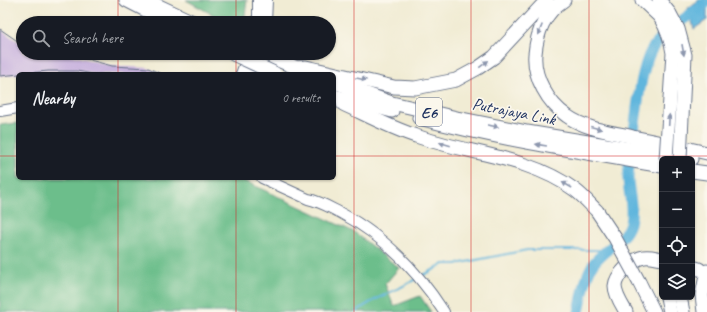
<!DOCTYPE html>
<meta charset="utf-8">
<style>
:root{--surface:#171b24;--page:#242831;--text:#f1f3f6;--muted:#9ea1a6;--line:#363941}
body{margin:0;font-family:Caveat,sans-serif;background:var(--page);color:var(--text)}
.controls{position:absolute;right:12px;bottom:12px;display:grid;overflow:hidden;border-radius:6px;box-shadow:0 1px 3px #0004}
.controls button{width:36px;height:36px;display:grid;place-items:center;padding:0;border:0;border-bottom:1px solid var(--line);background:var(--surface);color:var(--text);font:20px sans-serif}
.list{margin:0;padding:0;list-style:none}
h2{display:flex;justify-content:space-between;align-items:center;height:52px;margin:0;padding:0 16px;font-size:17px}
h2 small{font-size:13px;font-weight:400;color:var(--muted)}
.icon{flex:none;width:22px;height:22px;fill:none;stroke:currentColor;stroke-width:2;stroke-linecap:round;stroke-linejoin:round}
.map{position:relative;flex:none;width:707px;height:312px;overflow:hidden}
.search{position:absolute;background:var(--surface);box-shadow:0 1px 3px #0004;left:16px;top:16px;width:320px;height:44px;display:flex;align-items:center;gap:10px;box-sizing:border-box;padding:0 14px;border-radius:22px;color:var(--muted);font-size:15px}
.panel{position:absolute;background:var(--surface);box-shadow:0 1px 3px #0004;left:16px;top:72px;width:320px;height:108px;border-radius:6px}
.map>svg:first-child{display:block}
.forest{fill:#6cbe8b;stroke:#447674}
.water{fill:#61b6dd;stroke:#3e729e}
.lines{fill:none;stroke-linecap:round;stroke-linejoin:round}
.stream{stroke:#61b6dd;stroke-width:2}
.river{stroke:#61b6dd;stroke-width:11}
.building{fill:#c9b4de}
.secondary-casing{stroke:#667187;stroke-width:12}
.highway-casing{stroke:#667187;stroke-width:15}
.secondary{stroke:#fff;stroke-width:10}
.highway{stroke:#fff;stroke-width:13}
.highway-bridge-casing{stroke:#667187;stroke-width:15;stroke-linecap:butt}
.highway-bridge{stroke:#fff;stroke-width:13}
.oneway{fill:#8d97ae}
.grid{fill:none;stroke:#d62828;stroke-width:1;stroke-opacity:0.55}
.labels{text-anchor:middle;stroke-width:3.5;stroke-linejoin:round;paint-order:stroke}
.shield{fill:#fbf7ec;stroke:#5e6b89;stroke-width:1}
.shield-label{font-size:16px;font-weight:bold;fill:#1b2f5e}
.street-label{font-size:17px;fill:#1b2f5e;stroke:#fbf7ec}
</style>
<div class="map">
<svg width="707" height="312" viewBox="0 0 707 312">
<rect width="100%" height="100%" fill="#fbf7ec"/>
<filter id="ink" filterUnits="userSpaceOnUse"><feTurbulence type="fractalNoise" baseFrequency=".025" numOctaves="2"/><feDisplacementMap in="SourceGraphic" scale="8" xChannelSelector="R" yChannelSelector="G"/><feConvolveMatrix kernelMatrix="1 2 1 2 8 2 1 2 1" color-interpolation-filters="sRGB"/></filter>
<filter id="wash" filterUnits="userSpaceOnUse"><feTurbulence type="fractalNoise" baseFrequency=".012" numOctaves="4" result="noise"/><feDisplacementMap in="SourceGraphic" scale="16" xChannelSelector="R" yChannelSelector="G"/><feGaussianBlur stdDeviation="0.9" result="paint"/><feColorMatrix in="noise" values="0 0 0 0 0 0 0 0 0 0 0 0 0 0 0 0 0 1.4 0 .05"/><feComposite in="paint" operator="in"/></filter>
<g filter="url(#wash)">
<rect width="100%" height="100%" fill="#f1ecd4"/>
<g class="forest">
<polygon points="186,0 247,0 244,23 228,23"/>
<polygon points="18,123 18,178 238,178 354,232 399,268 385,284 394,306 420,296 431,312 0,312 0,125"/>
</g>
<polygon class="water" points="699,0 707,0 707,20 694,29 688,8"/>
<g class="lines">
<g class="stream">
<polyline points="422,276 444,264 456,264 527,250 606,250"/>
<path d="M356 312C374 297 397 291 416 279"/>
</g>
<path class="river" d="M579 312C583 296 584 277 594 263 605 248 625 241 630 223 634 208 628 192 628 177 629 165 631 153 633 141 636 116 640 70 652 49 662 33 691 14 707 2"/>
</g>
<g id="blocks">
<polygon class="building" points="0,29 16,40 23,42 23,53 64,53 112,66 148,68 162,74 93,74 77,71 48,71 0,76"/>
</g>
</g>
<g filter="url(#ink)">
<use href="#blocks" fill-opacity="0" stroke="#667187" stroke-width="1"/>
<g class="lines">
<defs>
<g id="secondary">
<polyline points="258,23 258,0"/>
<polyline points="266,23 267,0"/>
<polyline points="241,74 249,53"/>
<polyline points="251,74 256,59"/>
<polyline points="0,111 18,108"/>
<path d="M262 178 308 199C319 201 329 207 339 212 383 235 417 270 444 312"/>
</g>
<g id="highway">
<polyline points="126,0 171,23"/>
<polyline points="146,0 195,23"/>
<path d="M564 0C544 13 537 32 535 54 533 77 548 103 567 116 585 129 611 132 633 137 658 142 682 147 707 153"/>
<polyline points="642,0 660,17"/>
<polyline points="659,0 670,14"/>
<polyline points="261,53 302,70"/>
<polyline points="295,68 306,67 394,87 415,88 456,80 478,68 494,57 547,0"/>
<polyline points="334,82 392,103 457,118 527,132 691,159"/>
<polyline points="334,96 392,111"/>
<path d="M343 104C367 115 391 128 416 136 468 154 529 156 575 190 583 196 590 204 597 211"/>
<path d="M419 118C499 139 580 152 662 166"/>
<polyline points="692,171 707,173"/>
<polyline points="692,267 699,269"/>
<polyline points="639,282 654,312"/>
<polyline points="667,297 670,312"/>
<polyline points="680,297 683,312"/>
<path d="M626 312C622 305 615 295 615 286 616 275 632 259 644 257 650 256 656 258 662 259"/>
<polyline points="704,312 702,295 707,271"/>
</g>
</defs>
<use href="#secondary" class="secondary-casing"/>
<use href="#highway" class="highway-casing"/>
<use href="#secondary" class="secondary"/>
<use href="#highway" class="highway"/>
<defs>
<g id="highway-bridge">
<polyline points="670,14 678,29 685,55 680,159"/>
<path d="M660 17C667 29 671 39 673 53L666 159"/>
<polyline points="231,53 274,73"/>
<polyline points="597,211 615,238 639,282"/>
</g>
</defs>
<use href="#highway-bridge" class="highway-bridge-casing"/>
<use href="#highway-bridge" class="highway-bridge"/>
</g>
<defs><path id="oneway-solid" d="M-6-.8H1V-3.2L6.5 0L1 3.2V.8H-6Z"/></defs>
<g class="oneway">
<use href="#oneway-solid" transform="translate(540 30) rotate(112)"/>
<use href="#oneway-solid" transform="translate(683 50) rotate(80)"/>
<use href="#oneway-solid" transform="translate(484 64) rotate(-37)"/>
<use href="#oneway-solid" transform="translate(361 79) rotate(12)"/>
<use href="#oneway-solid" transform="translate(669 120) rotate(-87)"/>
<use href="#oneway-solid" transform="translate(493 126) rotate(11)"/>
<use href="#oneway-solid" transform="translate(596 128) rotate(15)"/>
<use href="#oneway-solid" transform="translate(445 144) rotate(-164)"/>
<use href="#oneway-solid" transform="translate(541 145) rotate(-171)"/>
<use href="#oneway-solid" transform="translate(567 185) rotate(-150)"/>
</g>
</g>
<path class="grid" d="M118 0V23M236 0V23M354 0V312M471 0V312M589 0V312M118 53V74M236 53V74M0 156H18M334 156H707M118 178V312M236 178V312"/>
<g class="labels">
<rect class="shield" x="416" y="98" width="26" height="28" rx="3"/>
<g class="shield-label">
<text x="429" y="118">E6</text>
</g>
<g class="street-label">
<text transform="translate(514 111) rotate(11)" y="6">Putrajaya Link</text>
</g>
</g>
</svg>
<div class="controls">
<button>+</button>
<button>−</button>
<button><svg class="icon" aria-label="locate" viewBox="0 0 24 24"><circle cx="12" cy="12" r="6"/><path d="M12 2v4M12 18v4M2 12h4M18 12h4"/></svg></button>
<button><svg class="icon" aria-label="layers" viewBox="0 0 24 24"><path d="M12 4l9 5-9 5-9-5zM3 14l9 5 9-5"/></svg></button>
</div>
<div class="search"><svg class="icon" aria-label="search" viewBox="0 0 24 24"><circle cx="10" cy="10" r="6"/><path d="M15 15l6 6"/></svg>Search here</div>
<section class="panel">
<h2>Nearby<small>0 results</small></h2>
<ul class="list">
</ul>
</section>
</div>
